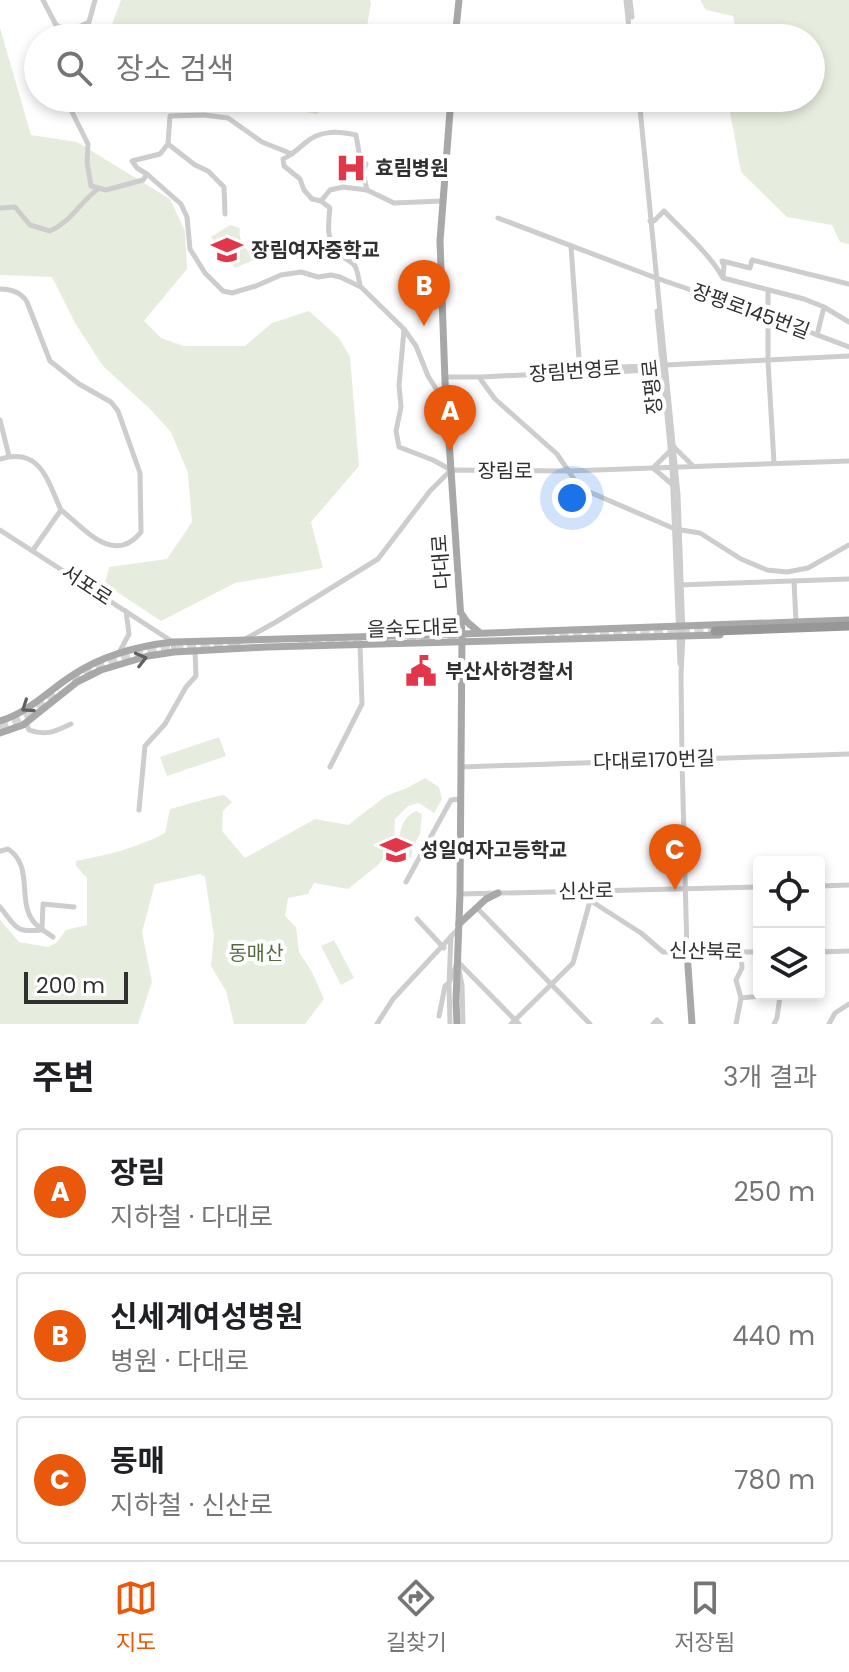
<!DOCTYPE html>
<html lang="ko">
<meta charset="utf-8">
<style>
:root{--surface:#fff;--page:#f2f2f2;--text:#202124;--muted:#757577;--line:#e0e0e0;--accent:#ea580c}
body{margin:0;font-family:Poppins,"Noto Sans KR",sans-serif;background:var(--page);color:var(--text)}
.controls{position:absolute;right:24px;bottom:24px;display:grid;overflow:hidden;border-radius:8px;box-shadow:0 4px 12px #0003}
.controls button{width:72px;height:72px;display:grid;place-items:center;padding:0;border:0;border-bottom:2px solid var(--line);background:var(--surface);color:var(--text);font:40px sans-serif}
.scale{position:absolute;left:24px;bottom:20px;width:104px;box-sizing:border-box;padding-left:8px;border:4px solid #303030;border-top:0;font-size:22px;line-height:28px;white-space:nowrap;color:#303030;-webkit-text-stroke:6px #fff;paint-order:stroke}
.you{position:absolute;left:572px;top:498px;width:28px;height:28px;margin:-20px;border:6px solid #fff;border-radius:50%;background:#1a73e8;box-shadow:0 0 0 12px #1a73e833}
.badge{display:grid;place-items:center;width:52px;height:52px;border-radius:50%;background:var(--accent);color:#fff;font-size:26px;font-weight:700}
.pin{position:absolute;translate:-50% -66px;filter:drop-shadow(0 2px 4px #0008)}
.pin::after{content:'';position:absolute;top:42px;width:28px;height:24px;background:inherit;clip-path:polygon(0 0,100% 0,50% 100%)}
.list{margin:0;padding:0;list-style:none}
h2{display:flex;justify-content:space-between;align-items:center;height:104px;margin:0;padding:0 32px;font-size:34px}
h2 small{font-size:26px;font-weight:400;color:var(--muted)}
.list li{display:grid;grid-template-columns:52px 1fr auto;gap:24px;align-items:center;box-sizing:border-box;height:128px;margin:0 16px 16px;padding:0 16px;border:2px solid var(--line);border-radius:8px}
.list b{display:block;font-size:30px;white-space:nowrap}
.list p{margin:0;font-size:26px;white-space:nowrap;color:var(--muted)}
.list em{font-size:26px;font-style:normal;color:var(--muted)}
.icon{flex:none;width:44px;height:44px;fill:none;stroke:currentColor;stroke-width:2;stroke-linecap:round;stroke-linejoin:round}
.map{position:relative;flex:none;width:849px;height:1024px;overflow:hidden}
.search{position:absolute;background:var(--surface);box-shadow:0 4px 12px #0003;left:24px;right:24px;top:24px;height:88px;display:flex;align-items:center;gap:20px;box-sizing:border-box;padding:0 28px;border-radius:44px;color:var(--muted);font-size:30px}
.sheet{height:536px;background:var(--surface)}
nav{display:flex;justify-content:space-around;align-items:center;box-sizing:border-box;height:112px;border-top:2px solid var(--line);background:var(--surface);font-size:22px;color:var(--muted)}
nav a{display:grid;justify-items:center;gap:4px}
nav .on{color:var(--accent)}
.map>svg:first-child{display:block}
.green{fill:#e7edde}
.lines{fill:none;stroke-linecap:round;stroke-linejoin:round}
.highway-tunnel{stroke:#d6d6d6;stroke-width:9;stroke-dasharray:9 4.5;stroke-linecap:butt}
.minor{stroke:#cdcdcd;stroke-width:5}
.major{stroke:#a8a8a8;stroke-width:7}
.highway{stroke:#979797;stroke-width:9}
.oneway{stroke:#606060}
.labels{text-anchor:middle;stroke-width:8;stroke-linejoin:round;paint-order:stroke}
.poi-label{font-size:20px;font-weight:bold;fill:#303030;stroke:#fff;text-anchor:start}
.street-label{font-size:20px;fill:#303030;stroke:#fff}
.park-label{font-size:20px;fill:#556b3e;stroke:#fff}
</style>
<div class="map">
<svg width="849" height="1024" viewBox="0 0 849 1024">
<rect width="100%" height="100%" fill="#fff"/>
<g class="green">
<polygon points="121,0 370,0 371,3 365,38 107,38"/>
<polygon points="700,0 849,0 849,244 840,242 832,225 787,217 741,172 730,112 695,99 811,98 811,38 733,38 737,35 733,16 706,10"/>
<polygon points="0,28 31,135 77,142 170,199 185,231 187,269 144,321 161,338 184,346 245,346 272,323 309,311 339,338 350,357 359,466 311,522 323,568 235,583 161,621 105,584 109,567 167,559 192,522 188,473 171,432 150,409 103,366 75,323 52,277 0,275"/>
<polygon points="249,98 331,98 317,114 252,103"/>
<path d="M230 225 240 228C237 242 248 249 254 260L235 268 211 237Z"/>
<polygon points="219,737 226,756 167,776 160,757"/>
<path d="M425 778 439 787 442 799 434 813 419 803 408 806 395 819 394 845 378 865 348 889 314 883 308 894 288 898 285 916 296 927 299 952 312 972 324 999 305 1024H234L226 991 211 966 214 936 205 877 200 874 155 884 142 932 152 982 138 1024H0V920L19 942 48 947 56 943 66 930 87 925V878L76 866V861C106 855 138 848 165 833L170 809C188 805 205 798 224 795L232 802 223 811 222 831 245 858 315 819 348 825 386 796 407 788Z"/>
<path d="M416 811 422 814 420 834 413 847 411 858 398 854C399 838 399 818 416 811Z"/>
<polygon points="334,940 354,978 341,985 321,946"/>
</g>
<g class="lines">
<g class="highway-tunnel">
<polyline points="546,636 715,631"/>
<polyline points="299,642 464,637"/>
<polyline points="187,646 232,644"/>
<path d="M73 682C106 658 152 649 192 648"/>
<polyline points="25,714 58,689"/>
<polyline points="0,728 18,722 33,713"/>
</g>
<g class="minor">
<polyline points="43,0 56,25 70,31 89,22 95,0"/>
<polyline points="626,0 630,38"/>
<polyline points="630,0 632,17"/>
<polyline points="65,98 88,144 87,162 91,186 106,190 143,180 147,174 181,204 187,217 190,249 205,273 223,291 232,293 256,286 281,275 301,272 318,277 331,275 340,277 361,287 404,329 416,346 428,376 445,403"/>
<polyline points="639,98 678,495 683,635 681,673 682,760 687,952"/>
<polyline points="168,144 195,165 208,171 224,187 225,214"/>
<polyline points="147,174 137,168 132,161 160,154 168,144 170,116 204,115 228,118 262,142 292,154"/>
<polyline points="321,201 330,190 343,187 367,190 394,203 442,201"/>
<path d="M0 208 15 207 30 225 50 231C71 222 80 202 98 189"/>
<polyline points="498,218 656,278 767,316 849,347"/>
<path d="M650 221H654L664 211C684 232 709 253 723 278L804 299 824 307 849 322"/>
<polyline points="571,246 580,373"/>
<polyline points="723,277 724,266 722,261 750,268 752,260 849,284"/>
<path d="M360 286C359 280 358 272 355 266 351 260 344 259 339 254 326 241 328 225 330 208L321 201 312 199 304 190 300 179 284 166 283 159C292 155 298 149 305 143 320 130 338 131 356 135L360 158 366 164 363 172 367 190"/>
<path d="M0 289C12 289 21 292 27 302L50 361 79 384 111 402 118 411 140 473 141 532C114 566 85 529 61 510"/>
<polyline points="768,290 768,361 774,463"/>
<polyline points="657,311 672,467 680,664"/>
<polyline points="404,330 399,385 401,407 396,431 399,447 433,460 451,470"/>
<polyline points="817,335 824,307"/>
<polyline points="598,373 664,369"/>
<polyline points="446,377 481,377 580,372 623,367 849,356"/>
<polyline points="481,380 495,399 557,454 580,488 675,529 700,533 741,559 767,570 787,572 808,568 849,545"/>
<polyline points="0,420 9,456"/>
<polyline points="674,447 693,466"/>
<polyline points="670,451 653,468 673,485"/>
<path d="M0 459C41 447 47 480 61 510L33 550"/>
<polyline points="0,530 173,642 174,652"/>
<polyline points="794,581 796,622"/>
<polyline points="678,585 849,579"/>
<polyline points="229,648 276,622 378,559 430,491 451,470 569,471 849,461"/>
<polyline points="119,653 129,634 126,611"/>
<path d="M26 723 29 730C47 736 54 732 71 724"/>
<polyline points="330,767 362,704 360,645"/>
<polyline points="461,767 849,754"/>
<polyline points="139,810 145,746 165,724 186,687 196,676 195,651"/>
<path d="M0 851 8 849C34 866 17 899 33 921 38 928 46 932 53 937"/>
<polyline points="406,882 451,800 460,799"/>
<polyline points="819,886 849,885"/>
<polyline points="577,892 641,933 663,952 759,952"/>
<polyline points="460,894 759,887"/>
<path d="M0 907C16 926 14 933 41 930"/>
<polyline points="477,908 590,1024"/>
<polyline points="417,919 444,948"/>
<polyline points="42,929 43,904 74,907"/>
<polyline points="819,952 849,951"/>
<polyline points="458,962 519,1024"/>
<polyline points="459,970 462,985 463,1024"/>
<polyline points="741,998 784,994"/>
<polyline points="439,1016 445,986 449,983 451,936"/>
<polyline points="377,1024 393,999 459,928"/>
<polyline points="450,1024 449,983 456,966"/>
<polyline points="511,1024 573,963 590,901"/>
<polyline points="653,1024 657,1020 661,1024"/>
<polyline points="736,1024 741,998 736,980 742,968 741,952"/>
<polyline points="774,1024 777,1018 780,996"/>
<polyline points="829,1024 835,1013 849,1004"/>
</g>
<g class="major">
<polyline points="455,38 459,0"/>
<polyline points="451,98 440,241 445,381 462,634 460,894 456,1001 457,1024"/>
<polyline points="442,633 454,627 461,613 467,622 479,632"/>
<path d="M0 721C28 713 49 690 73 675 103 655 138 646 173 642L462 634 849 620"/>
<polyline points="0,733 23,725 77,682 101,670 148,656 174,652 267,647 720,635"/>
<polyline points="459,924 486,899 498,893"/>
<polyline points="687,952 692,1024"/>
</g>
<polyline class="highway" points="715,631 849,626"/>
</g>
<defs><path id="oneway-chevron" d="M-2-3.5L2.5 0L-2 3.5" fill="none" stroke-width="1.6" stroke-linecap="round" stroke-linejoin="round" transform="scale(2)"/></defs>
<g class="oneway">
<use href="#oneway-chevron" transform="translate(141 659) rotate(-14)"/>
<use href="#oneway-chevron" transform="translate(27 707) rotate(146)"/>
</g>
<defs>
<symbol id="hospital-bare" viewBox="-9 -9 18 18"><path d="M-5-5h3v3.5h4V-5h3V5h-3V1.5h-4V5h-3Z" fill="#e2374b" stroke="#fff" stroke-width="2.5" paint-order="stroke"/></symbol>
<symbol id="school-bare" viewBox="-9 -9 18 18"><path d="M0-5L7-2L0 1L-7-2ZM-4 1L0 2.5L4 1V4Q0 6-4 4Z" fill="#e2374b" stroke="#fff" stroke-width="2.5" paint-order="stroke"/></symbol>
<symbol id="civic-bare" viewBox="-9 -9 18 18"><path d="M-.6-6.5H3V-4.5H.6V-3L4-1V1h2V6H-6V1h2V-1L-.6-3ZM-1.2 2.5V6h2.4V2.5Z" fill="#e2374b" stroke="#fff" stroke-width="2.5" paint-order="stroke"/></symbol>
</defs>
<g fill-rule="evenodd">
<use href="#hospital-bare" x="329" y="146" width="44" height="44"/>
<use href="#school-bare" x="205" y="228" width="44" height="44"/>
<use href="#civic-bare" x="399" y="649" width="44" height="44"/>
<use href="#school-bare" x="374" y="828" width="44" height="44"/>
</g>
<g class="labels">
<g class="poi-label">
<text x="375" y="175">효림병원</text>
<text x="251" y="257">장림여자중학교</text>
<text x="445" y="678">부산사하경찰서</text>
<text x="420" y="857">성일여자고등학교</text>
</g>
<g class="street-label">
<text transform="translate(751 311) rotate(20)" y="7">장평로145번길</text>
<text transform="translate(575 371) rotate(-4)" y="7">장림번영로</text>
<text transform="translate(652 387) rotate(-96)" y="7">장평로</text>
<text x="505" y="478">장림로</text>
<text transform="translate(441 562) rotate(-94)" y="7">다대로</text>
<text transform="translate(87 585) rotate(33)" y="7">서포로</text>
<text transform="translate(413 628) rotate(-2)" y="7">을숙도대로</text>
<text transform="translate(654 760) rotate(-2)" y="7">다대로170번길</text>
<text transform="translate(586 891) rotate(-1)" y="7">신산로</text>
<text transform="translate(706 951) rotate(1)" y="7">신산북로</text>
</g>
<g class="park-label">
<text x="256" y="960">동매산</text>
</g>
</g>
</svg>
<div class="controls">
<button><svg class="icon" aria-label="locate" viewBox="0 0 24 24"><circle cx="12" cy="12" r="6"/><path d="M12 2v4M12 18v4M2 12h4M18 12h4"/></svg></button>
<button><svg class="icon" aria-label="layers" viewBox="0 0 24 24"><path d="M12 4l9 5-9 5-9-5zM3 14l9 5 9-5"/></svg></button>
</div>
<div class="scale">200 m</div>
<div class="you"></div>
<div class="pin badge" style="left:450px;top:451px">A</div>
<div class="pin badge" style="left:424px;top:326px">B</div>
<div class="pin badge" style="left:675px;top:890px">C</div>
<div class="search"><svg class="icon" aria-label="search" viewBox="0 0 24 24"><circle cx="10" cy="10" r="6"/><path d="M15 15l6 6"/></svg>장소 검색</div>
</div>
<section class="sheet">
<h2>주변<small>3개 결과</small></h2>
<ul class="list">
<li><span class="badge">A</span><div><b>장림</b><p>지하철 · 다대로</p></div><em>250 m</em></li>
<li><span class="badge">B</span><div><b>신세계여성병원</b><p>병원 · 다대로</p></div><em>440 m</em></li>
<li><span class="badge">C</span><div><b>동매</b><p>지하철 · 신산로</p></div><em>780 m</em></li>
</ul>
</section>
<nav>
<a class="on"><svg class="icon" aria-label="map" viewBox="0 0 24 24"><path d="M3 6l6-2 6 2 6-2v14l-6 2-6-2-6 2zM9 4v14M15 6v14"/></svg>지도</a>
<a><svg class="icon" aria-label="directions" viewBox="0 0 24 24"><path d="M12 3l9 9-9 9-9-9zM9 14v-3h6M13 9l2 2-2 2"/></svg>길찾기</a>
<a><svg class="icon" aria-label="saved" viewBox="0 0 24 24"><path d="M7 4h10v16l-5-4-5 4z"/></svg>저장됨</a>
</nav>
